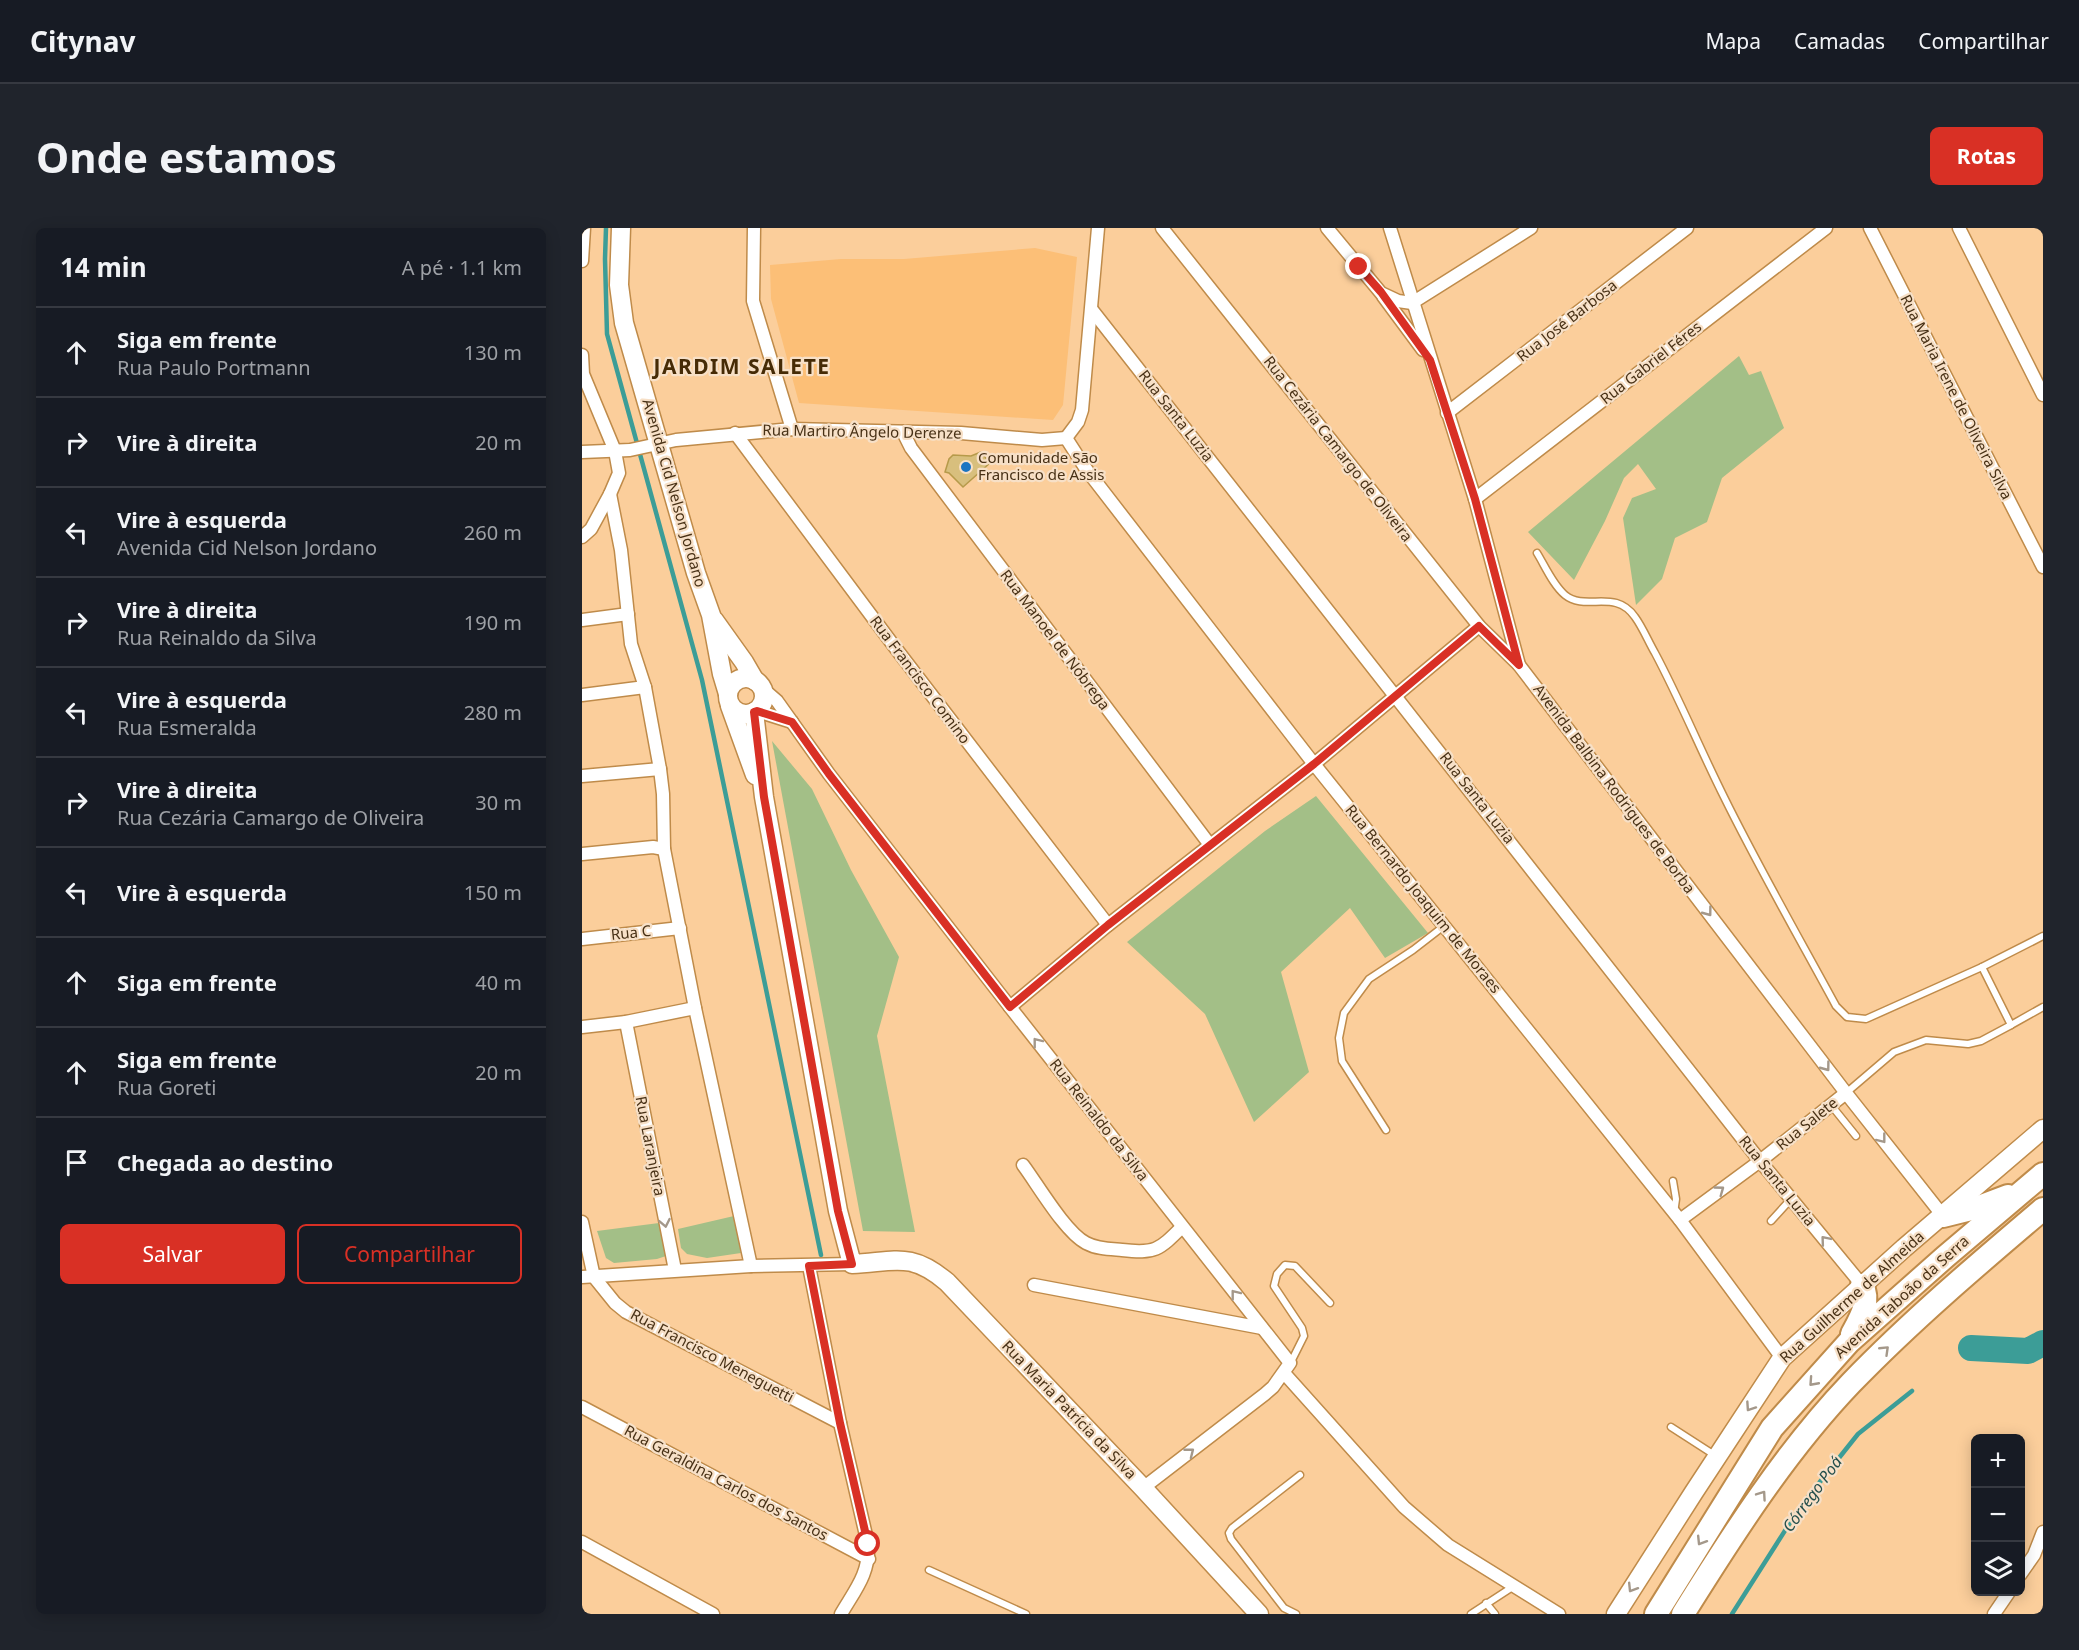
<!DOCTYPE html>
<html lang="pt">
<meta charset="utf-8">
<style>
:root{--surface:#171b24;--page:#20242c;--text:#f1f3f6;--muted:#9ea1a6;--line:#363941;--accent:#d93025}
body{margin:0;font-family:"Noto Sans",sans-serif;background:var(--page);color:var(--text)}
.controls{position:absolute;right:18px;bottom:18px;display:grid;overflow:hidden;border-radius:9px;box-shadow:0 3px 15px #0003}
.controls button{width:54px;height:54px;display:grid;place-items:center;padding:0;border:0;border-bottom:2px solid var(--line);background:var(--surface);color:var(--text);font:30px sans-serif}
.stop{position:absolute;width:18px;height:18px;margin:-14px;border:4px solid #d93025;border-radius:50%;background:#fff}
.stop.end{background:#d93025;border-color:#fff;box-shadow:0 2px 6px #0008}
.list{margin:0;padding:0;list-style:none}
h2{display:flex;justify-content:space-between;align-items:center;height:78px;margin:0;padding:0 24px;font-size:26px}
h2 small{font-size:20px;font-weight:400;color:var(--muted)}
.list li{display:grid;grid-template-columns:39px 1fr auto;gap:18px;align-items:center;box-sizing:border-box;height:90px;padding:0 24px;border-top:2px solid var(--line)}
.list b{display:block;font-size:22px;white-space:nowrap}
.list p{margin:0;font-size:20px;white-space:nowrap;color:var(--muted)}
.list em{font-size:20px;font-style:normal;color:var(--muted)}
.actions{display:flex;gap:12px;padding:18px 24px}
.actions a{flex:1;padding:14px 0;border:2px solid var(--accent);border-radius:9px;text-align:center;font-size:21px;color:var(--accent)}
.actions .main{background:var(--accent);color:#fff}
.icon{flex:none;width:33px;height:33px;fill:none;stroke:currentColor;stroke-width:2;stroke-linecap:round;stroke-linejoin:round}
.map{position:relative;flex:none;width:1461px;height:1386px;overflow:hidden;border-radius:9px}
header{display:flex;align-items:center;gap:36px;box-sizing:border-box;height:84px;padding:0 30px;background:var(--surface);border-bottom:2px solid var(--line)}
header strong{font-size:28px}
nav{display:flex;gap:33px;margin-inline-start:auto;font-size:21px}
.intro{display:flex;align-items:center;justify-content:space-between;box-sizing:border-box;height:144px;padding:0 36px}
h1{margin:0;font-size:42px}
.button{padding:15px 27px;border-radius:9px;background:var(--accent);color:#fff;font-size:21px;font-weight:700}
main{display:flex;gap:36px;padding:0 36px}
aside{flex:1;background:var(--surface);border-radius:9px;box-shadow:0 3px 15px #0003}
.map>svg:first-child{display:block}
.built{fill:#fcbf77}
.green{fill:#a3bf87}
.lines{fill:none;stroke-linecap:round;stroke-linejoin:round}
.stream{stroke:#3c9d97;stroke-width:4.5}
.river{stroke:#3c9d97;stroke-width:26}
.building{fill:#d8bf7d;stroke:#b69a4a;stroke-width:1.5}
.lane-casing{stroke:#bf8b4a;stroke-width:9}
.street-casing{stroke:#bf8b4a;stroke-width:15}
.secondary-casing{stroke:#bf8b4a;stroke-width:21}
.highway-casing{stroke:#bf8b4a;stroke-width:26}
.lane{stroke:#fff;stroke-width:6}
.street{stroke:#fff;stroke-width:12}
.secondary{stroke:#fff;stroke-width:18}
.highway{stroke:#fff;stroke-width:22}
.oneway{stroke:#a4988a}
.route{stroke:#d93025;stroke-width:8}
.poi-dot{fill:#1b74c2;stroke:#f7e0c7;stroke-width:2}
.labels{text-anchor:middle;stroke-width:4.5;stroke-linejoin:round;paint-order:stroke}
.street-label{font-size:15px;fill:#483116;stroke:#f7e0c7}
.poi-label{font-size:15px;fill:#483116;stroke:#f7e0c7;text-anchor:start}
.water-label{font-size:16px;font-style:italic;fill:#244f4c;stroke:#f7e0c7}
.district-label{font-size:21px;font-weight:bold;letter-spacing:1.5px;fill:#462b06;stroke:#f7e0c7}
</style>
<header>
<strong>Citynav</strong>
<nav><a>Mapa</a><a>Camadas</a><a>Compartilhar</a></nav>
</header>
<div class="intro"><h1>Onde estamos</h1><a class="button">Rotas</a></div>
<main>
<aside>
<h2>14 min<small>A pé · 1.1 km</small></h2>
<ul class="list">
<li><svg class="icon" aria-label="ahead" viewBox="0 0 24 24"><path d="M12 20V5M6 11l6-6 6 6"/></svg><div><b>Siga em frente</b><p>Rua Paulo Portmann</p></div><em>130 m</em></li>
<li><svg class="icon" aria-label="right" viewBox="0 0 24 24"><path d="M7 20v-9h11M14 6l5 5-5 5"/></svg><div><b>Vire à direita</b></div><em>20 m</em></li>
<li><svg class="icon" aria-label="left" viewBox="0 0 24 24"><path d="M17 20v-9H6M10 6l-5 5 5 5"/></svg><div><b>Vire à esquerda</b><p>Avenida Cid Nelson Jordano</p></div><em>260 m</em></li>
<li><svg class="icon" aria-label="right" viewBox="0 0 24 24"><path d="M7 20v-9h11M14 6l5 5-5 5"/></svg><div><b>Vire à direita</b><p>Rua Reinaldo da Silva</p></div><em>190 m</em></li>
<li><svg class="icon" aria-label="left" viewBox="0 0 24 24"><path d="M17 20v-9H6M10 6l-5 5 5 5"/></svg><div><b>Vire à esquerda</b><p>Rua Esmeralda</p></div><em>280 m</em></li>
<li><svg class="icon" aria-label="right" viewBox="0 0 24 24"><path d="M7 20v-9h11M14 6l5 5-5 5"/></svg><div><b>Vire à direita</b><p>Rua Cezária Camargo de Oliveira</p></div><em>30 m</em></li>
<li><svg class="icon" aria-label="left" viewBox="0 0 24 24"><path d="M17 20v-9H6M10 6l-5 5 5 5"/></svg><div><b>Vire à esquerda</b></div><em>150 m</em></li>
<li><svg class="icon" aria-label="ahead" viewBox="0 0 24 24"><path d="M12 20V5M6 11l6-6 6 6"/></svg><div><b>Siga em frente</b></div><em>40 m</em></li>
<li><svg class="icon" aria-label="ahead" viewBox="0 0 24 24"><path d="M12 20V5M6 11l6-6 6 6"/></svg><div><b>Siga em frente</b><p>Rua Goreti</p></div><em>20 m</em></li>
<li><svg class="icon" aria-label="arrive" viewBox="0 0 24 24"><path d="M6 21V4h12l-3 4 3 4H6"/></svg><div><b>Chegada ao destino</b></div></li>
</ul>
<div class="actions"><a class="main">Salvar</a><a>Compartilhar</a></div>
</aside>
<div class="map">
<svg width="1461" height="1386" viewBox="0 0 1461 1386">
<rect width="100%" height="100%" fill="#fbce9b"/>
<polygon class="built" points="453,20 495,29 481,177 471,192 217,175 189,71 188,37 259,31 322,31"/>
<g class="green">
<polygon points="1157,128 1167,147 1179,143 1202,200 1140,250 1125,294 1093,310 1080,351 1054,377 1041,290 1050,270 1074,261 1056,236 1042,250 1023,293 992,352 946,304"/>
<polygon points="190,513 230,561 269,642 317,729 295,808 333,1004 281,1003"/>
<polygon points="734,568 846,705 803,730 768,680 699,744 727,844 672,894 623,786 545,714 683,603"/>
<polygon points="152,988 159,1025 125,1030 105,1026 99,1020 96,1001"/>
<polygon points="77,995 84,1028 75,1031 32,1035 24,1030 15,1003"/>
</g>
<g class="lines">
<g class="stream">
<polyline points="24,0 23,31 25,106 120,452 239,1027"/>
<polyline points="1150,1386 1218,1279 1276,1206 1330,1163"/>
</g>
<polyline class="river" points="1389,1120 1446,1123 1461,1115"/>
</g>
<polygon class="building" points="399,224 408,235 381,259 367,245 363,244 367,231 371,227 389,228"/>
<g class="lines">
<defs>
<g id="lane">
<path d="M955 325C963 338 971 357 983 367 1004 384 1033 360 1053 389 1061 400 1066 413 1073 425 1098 472 1118 521 1142 569 1177 640 1216 708 1254 778L1265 789 1284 791 1400 739 1429 797 1399 813 1386 816 1344 812 1312 824 1264 865"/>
<polyline points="1400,739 1461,708"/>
<polyline points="1429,797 1461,779"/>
<polyline points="1249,877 1274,908"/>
<polyline points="804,902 760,833 757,810 762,785 787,751 831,722 862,698"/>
<polyline points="1091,953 1094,971 1092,985"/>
<polyline points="1189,993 1209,971"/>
<polyline points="709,1134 722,1108 720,1100 692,1058 695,1046 703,1037 713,1038 748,1075"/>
<polyline points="1089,1199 1134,1228"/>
<polyline points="347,1342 444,1386"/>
<polyline points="904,1375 913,1386"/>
<polyline points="714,1386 702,1380 649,1311 647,1305 650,1300 718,1247"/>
<polyline points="889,1386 932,1358"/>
</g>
<g id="street">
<polyline points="172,0 171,73 210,201"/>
<polyline points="580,0 897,398 937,437"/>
<polyline points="745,0 799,65 816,73 830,75 949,0"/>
<polyline points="808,0 893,271 937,437 1264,865 1361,988"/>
<polyline points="1288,0 1461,339"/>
<polyline points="1377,0 1461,167"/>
<polyline points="0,33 2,0"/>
<polyline points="801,68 841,122"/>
<polyline points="510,82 1178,933 1280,1057"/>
<polyline points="0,127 1,146 33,223 37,245 28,266 9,301 0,309"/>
<polyline points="865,185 1105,0"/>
<polyline points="321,204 329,220 628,617"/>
<polyline points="153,205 312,418 526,697"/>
<polyline points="484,210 504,241 732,536 1098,992 1200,1130"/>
<polyline points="484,210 496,194 500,182 516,0"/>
<polyline points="0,224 48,222 94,212 210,201 379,205 460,212 484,210"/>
<polyline points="893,271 1244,0"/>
<polyline points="0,392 46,386"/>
<polyline points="180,460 195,473 247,546 428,779 708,1135 691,1159 683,1166 561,1260"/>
<polyline points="0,467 63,459"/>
<polyline points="175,483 210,494"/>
<polyline points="0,548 78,541"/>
<polyline points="0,626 71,619 82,621"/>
<polyline points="0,711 98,700"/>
<polyline points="428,779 526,697 732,536 897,398"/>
<polyline points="113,780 169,1038"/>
<polyline points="44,794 93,1042"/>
<polyline points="0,799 44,794 113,780 82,621 81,566 78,541 63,459 49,416 39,322 28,266"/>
<path d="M441 937C456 957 483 1004 504 1015 515 1021 528 1021 540 1022 573 1026 577 1022 600 999"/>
<polyline points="1098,992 1178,933 1264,865"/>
<polyline points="0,994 12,1049 33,1075 44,1084 258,1195"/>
<path d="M227 1038 258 1195 286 1316C288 1345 273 1362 259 1386"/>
<polyline points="0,1049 169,1038 270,1036"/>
<polyline points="452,1057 680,1100"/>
<polyline points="702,1145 822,1279 866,1317 977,1386"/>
<polyline points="0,1179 287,1331"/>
<polyline points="0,1314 131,1386"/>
<polyline points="1438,1347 1452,1327 1461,1304"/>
<polyline points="1412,1386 1427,1364"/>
</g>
<g id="secondary">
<polyline points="39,0 37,57 42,95 114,345 129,387 140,446 146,466"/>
<polyline points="132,392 162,434 173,453"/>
<circle cx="164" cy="468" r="18"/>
<polyline points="148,478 173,547"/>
<path d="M172 484 182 569 256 983 270 1036C313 1034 328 1023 365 1054L561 1260 677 1386"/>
<polyline points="1034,1386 1112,1264 1200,1130 1322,1020 1461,901"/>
</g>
<g id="highway">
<polyline points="1361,988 1397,979 1426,968"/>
<path d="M1270 1106C1278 1091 1289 1074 1280 1057"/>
<polyline points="1074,1386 1190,1200 1267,1114 1363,1029 1461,946"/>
<path d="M1101 1386C1151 1306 1204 1223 1269 1155 1329 1093 1395 1037 1461 981"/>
</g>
</defs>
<use href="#lane" class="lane-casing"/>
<use href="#street" class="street-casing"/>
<use href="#secondary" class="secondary-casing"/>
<use href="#highway" class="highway-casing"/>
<use href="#lane" class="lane"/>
<use href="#street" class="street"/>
<use href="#secondary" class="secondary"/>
<use href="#highway" class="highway"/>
</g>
<defs><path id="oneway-chevron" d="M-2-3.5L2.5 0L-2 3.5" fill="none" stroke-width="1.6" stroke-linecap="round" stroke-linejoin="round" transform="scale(1.5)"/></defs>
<g class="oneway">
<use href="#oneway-chevron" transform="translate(1126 684) rotate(53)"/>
<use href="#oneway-chevron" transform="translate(455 814) rotate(-128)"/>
<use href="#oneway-chevron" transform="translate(1244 839) rotate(53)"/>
<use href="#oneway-chevron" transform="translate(1300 911) rotate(52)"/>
<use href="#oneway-chevron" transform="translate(1138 962) rotate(-36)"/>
<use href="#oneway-chevron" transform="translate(83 995) rotate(79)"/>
<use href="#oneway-chevron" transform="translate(1243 1012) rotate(-130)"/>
<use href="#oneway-chevron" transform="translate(653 1066) rotate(-128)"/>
<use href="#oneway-chevron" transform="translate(1303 1122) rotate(-44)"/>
<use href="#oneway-chevron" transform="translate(1231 1154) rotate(132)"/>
<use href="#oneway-chevron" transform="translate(1168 1179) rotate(124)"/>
<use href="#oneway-chevron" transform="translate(608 1224) rotate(-38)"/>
<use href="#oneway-chevron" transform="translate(1180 1267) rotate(-55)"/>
<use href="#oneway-chevron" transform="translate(1119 1313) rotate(122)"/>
<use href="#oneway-chevron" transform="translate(1050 1360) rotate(122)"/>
</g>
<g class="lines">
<polyline class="route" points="286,1316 258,1195 227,1038 270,1036 256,983 182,569 172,484 175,483 210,494 247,546 428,779 526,697 732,536 897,398 937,437 893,271 848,132 799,64 777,39"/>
</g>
<circle class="poi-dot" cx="384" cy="239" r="6"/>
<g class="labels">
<g class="street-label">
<text transform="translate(985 93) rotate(-38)" y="5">Rua José Barbosa</text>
<text transform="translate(1069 135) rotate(-38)" y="5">Rua Gabriel Féres</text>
<text transform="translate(1374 169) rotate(63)" y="5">Rua Maria Irene de Oliveira Silva</text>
<text transform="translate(594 188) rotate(52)" y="5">Rua Santa Luzia</text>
<text transform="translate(280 204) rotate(1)" y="5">Rua Martiro Ângelo Derenze</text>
<text transform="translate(756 221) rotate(52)" y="5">Rua Cezária Camargo de Oliveira</text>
<text transform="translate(92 265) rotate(74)" y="5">Avenida Cid Nelson Jordano</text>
<text transform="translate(473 412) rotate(53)" y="5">Rua Manoel de Nóbrega</text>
<text transform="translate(338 452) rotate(53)" y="5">Rua Francisco Comino</text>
<text transform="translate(1032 561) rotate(53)" y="5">Avenida Balbina Rodrigues de Borba</text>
<text transform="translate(895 570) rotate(52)" y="5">Rua Santa Luzia</text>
<text transform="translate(841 671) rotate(51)" y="5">Rua Bernardo Joaquim de Moraes</text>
<text transform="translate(49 705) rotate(-6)" y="5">Rua C</text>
<text transform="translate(517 892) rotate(52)" y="5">Rua Reinaldo da Silva</text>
<text transform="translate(1225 896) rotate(-39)" y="5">Rua Salete</text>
<text transform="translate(68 918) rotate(79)" y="5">Rua Laranjeira</text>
<text transform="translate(1195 953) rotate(51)" y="5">Rua Santa Luzia</text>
<text transform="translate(1270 1069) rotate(-42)" y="5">Rua Guilherme de Almeida</text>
<text transform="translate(1320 1069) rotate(-42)" y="5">Avenida Taboão da Serra</text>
<text transform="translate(130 1128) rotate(28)" y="5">Rua Francisco Meneguetti</text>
<text transform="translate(487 1182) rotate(46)" y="5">Rua Maria Patrícia da Silva</text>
<text transform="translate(144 1255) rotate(28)" y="5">Rua Geraldina Carlos dos Santos</text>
</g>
<g class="poi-label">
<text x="396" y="235">Comunidade São<tspan x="396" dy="17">Francisco de Assis</tspan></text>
</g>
<g class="water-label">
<text transform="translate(1230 1266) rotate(-54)" y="6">Córrego Poá</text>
</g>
<g class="district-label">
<text x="160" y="146">JARDIM SALETE</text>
</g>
</g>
</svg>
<div class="controls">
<button>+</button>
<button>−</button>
<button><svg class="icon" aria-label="layers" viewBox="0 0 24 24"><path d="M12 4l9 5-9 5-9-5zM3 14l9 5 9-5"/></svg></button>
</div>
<div class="stop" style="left:286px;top:1316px"></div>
<div class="stop end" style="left:777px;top:39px"></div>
</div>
</main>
